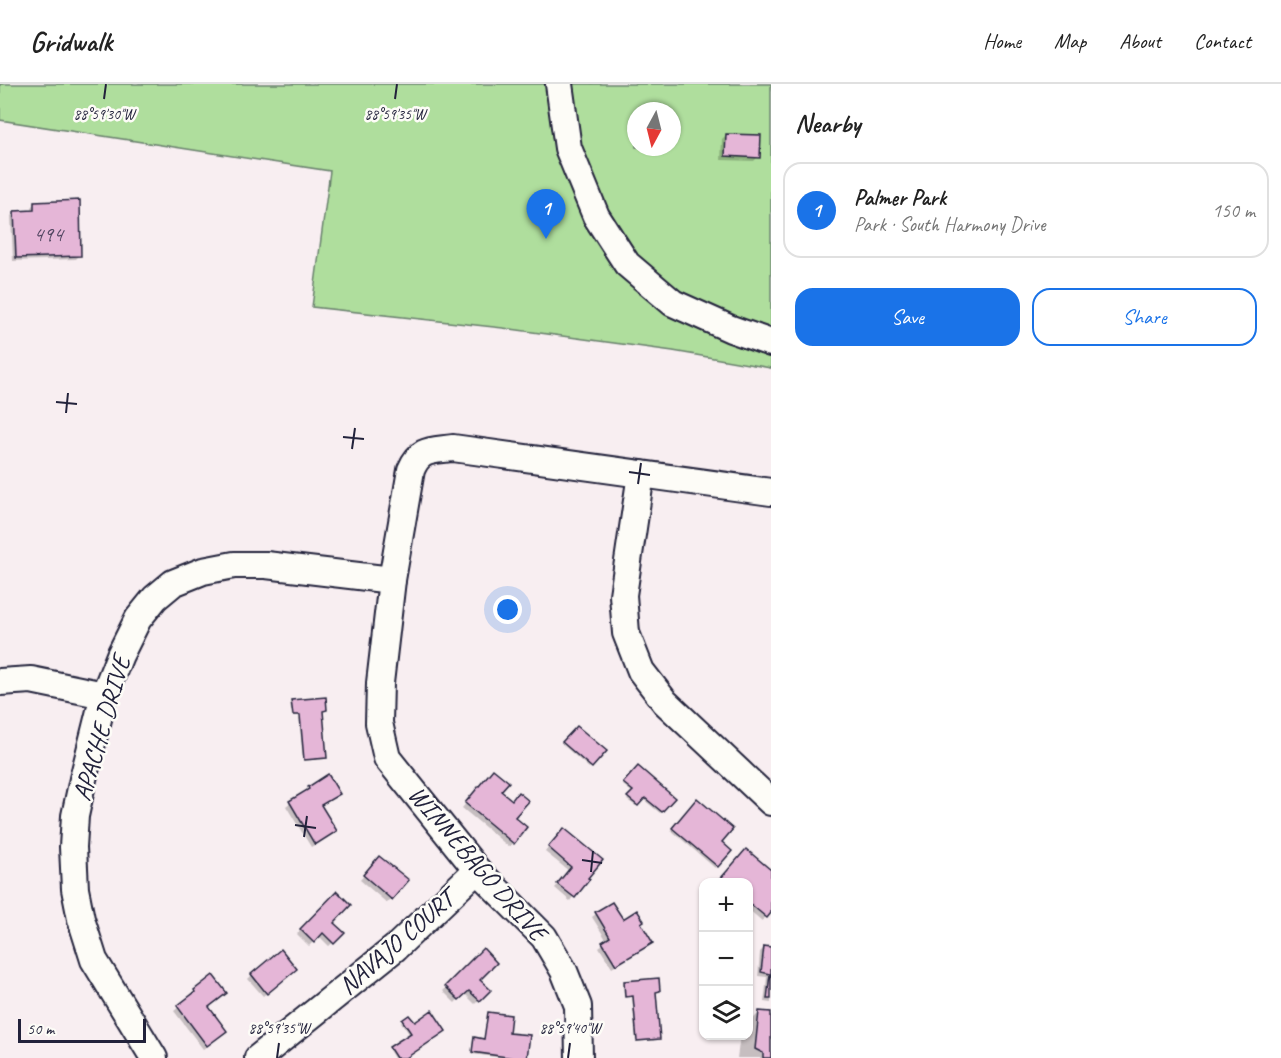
<!DOCTYPE html>
<meta charset="utf-8">
<style>
:root{--surface:#fff;--page:#f6f6f6;--text:#222;--muted:#767676;--line:#e0e0e0;--accent:#1a73e8}
body{margin:0;font-family:Caveat,sans-serif;background:var(--page);color:var(--text)}
.controls{position:absolute;right:18px;bottom:18px;display:grid;overflow:hidden;border-radius:12px;box-shadow:0 2px 4px #0004}
.controls button{width:54px;height:54px;display:grid;place-items:center;padding:0;border:0;border-bottom:2px solid var(--line);background:var(--surface);color:var(--text);font:30px sans-serif}
.compass{position:absolute;left:627px;top:18px;width:54px;height:54px;border-radius:50%;background:var(--surface);box-shadow:0 2px 4px #0004;rotate:187deg}
.scale{position:absolute;left:18px;bottom:15px;width:128px;box-sizing:border-box;padding-left:6px;border:3px solid #22223b;border-top:0;font-size:16px;line-height:21px;white-space:nowrap;color:#22223b;-webkit-text-stroke:4px #fdfcf7;paint-order:stroke}
.you{position:absolute;left:508px;top:526px;width:21px;height:21px;margin:-15px;border:4px solid #fff;border-radius:50%;background:#1a73e8;box-shadow:0 0 0 9px #1a73e833}
.badge{display:grid;place-items:center;width:39px;height:39px;border-radius:50%;background:var(--accent);color:#fff;font-size:20px;font-weight:700}
.pin{position:absolute;translate:-50% -50px;filter:drop-shadow(0 2px 3px #0008)}
.pin::after{content:'';position:absolute;top:32px;width:21px;height:18px;background:inherit;clip-path:polygon(0 0,100% 0,50% 100%)}
.list{margin:0;padding:0;list-style:none}
h2{display:flex;justify-content:space-between;align-items:center;height:78px;margin:0;padding:0 24px;font-size:26px}
h2 small{font-size:20px;font-weight:400;color:var(--muted)}
.list li{display:grid;grid-template-columns:39px 1fr auto;gap:18px;align-items:center;box-sizing:border-box;height:96px;margin:0 12px 12px;padding:0 12px;border:2px solid var(--line);border-radius:18px}
.list b{display:block;font-size:22px;white-space:nowrap}
.list p{margin:0;font-size:20px;white-space:nowrap;color:var(--muted)}
.list em{font-size:20px;font-style:normal;color:var(--muted)}
.actions{display:flex;gap:12px;padding:18px 24px}
.actions a{flex:1;padding:14px 0;border:2px solid var(--accent);border-radius:18px;text-align:center;font-size:21px;color:var(--accent)}
.actions .main{background:var(--accent);color:#fff}
.icon{flex:none;width:33px;height:33px;fill:none;stroke:currentColor;stroke-width:2;stroke-linecap:round;stroke-linejoin:round}
.map{position:relative;flex:none;width:771px;height:974px;overflow:hidden}
header{display:flex;align-items:center;gap:36px;box-sizing:border-box;height:84px;padding:0 30px;background:var(--surface);border-bottom:2px solid var(--line)}
header strong{font-size:28px}
nav{display:flex;gap:33px;margin-inline-start:auto;font-size:21px}
main{display:flex}
aside{flex:1;background:var(--surface)}
.map>svg:first-child{display:block}
.green{fill:#afde9d;stroke:#68806c;stroke-width:1.5;fill-rule:evenodd}
.shadow{fill:#0003}
.building{fill:#e5b6d7;stroke:#22223b;stroke-width:1.5}
.lines{fill:none;stroke-linecap:round;stroke-linejoin:round}
.minor-casing{stroke:#22223b;stroke-width:30}
.minor{stroke:#fdfcf7;stroke-width:26}
.ticks{fill:none;stroke:#22223b;stroke-width:2}
.labels{text-anchor:middle;stroke-width:5;stroke-linejoin:round;paint-order:stroke}
.number-label{font-size:22px;fill:#534762}
.street-label{font-size:26px;fill:#22223b;stroke:#fdfcf7}
.ticks-label{font-size:15px;text-anchor:middle;fill:#22223b;stroke:#fdfcf7;stroke-width:5;stroke-linejoin:round;paint-order:stroke}
</style>
<header>
<strong>Gridwalk</strong>
<nav><a>Home</a><a>Map</a><a>About</a><a>Contact</a></nav>
</header>
<main>
<div class="map">
<svg width="771" height="974" viewBox="0 0 771 974">
<rect width="100%" height="100%" fill="#f8eef1"/>
<filter id="ink" filterUnits="userSpaceOnUse"><feTurbulence type="fractalNoise" baseFrequency=".0167" numOctaves="2"/><feDisplacementMap in="SourceGraphic" scale="12" xChannelSelector="R" yChannelSelector="G"/><feConvolveMatrix kernelMatrix="1 2 1 2 8 2 1 2 1" color-interpolation-filters="sRGB"/></filter>
<g filter="url(#ink)">
<path class="green" d="M0 0H771V284L673 267 503 244 312 223 330 87 0 36ZM636 27H672V63H636Z"/>
<g class="shadow">
<polygon points="726,51 758,73 754,77 721,76 722,55"/>
<polygon points="35,119 80,171 76,175 13,177 11,132 15,128 31,128 31,123"/>
<polygon points="292,617 326,626 321,627 326,673 324,675 303,677 299,632 292,632 290,619"/>
<polygon points="577,644 604,668 589,684 562,660"/>
<polygon points="638,684 673,714 660,729 643,715 636,722 627,716 633,709 623,701"/>
<polygon points="490,691 513,733 525,744 509,763 462,724"/>
<polygon points="309,704 338,710 320,722 335,747 331,751 311,763 286,722"/>
<polygon points="697,716 720,758 730,767 715,784 671,746"/>
<polygon points="560,749 586,794 570,817 555,804 569,787 545,768"/>
<polygon points="742,771 771,788 771,827 762,837 748,825 748,798 718,798"/>
<polygon points="376,778 391,815 387,819 360,796"/>
<polygon points="337,810 332,839 343,849 329,862 319,852 309,862 297,850"/>
<polygon points="596,830 623,837 647,862 612,884 599,863 607,857 592,833"/>
<polygon points="771,861 771,919 764,918 767,893 758,892 760,868 764,864 771,865"/>
<polygon points="483,867 478,896 488,906 475,920 464,909 455,919 443,907"/>
<polygon points="291,889 263,912 248,895 252,891"/>
<polygon points="625,899 659,907 654,909 658,954 657,956 636,958 632,913 624,913 623,900"/>
<polygon points="195,907 208,923 222,951 203,965 174,927 192,912 191,910"/>
<polygon points="760,928 771,930 771,974 737,974 740,952 748,952 748,940"/>
<polygon points="488,930 507,950 525,974 505,974 472,970 473,956 475,955 484,956 487,931"/>
<polygon points="409,933 414,940 405,974 394,974 389,966 410,951 401,938"/>
</g>
<g class="building">
<polygon points="726,50 761,51 760,74 725,72"/>
<polygon points="80,116 81,172 16,174 14,127 34,126 34,118"/>
<polygon points="326,613 327,626 323,627 327,674 304,676 300,631 293,631 291,616"/>
<polygon points="577,642 607,667 592,684 562,658"/>
<polygon points="638,682 675,714 662,728 645,714 638,722 627,713 633,707 623,699"/>
<polygon points="493,685 509,698 501,707 512,716 518,708 529,717 515,733 527,743 514,760 465,719"/>
<polygon points="328,690 340,710 321,721 337,747 315,761 289,717 309,705 308,703"/>
<polygon points="697,714 733,745 722,758 732,767 718,783 672,744"/>
<polygon points="564,744 603,776 588,794 590,795 575,814 557,800 571,783 548,763"/>
<polygon points="746,765 771,786 771,829 767,834 748,818 748,798 725,798 721,794"/>
<polygon points="379,772 409,796 392,816 363,791"/>
<polygon points="337,807 351,821 334,839 345,849 334,860 323,849 314,859 300,845"/>
<polygon points="612,818 623,835 637,826 644,837 641,839 653,859 616,881 602,858 610,853 595,828"/>
<polygon points="764,862 771,863 771,915 767,915 770,890 761,888"/>
<polygon points="483,864 497,879 480,896 491,906 480,917 469,907 459,916 445,902"/>
<polygon points="281,865 297,885 267,910 251,890"/>
<polygon points="213,891 227,909 209,923 227,947 207,962 177,922 195,908 194,906"/>
<polygon points="659,894 660,907 656,908 660,955 637,957 633,912 625,913 624,897"/>
<polygon points="432,926 446,947 406,974 396,974 389,963 411,949 402,936 409,931 415,938"/>
<polygon points="759,927 771,928 771,974 763,974 763,969 755,965"/>
<polygon points="488,928 511,931 509,949 530,951 527,974 514,974 472,968 474,953 484,955"/>
</g>
<g class="lines">
<defs>
<g id="minor">
<polyline points="559,0 568,64 596,132 627,180 673,219 731,245 771,259"/>
<polyline points="641,390 623,511 626,549 641,587 665,618 771,718"/>
<polyline points="0,598 31,596 104,611"/>
<polyline points="154,974 94,876 81,835 75,805 73,763 75,732 83,695 104,611 120,571 138,535 155,514 173,499 203,487 234,481 266,481 392,496"/>
<polyline points="258,974 395,864 477,786"/>
<path d="M579 974 578 922 564 887 544 853 477 786 387 674 379 639 380 599 392 496 411 386C420 364 431 367 453 364L771 408"/>
</g>
</defs>
<use href="#minor" class="minor-casing"/>
<use href="#minor" class="minor"/>
</g>
</g>
<path class="ticks" d="M104 15 106 0M395 15 397 0M56 318 77 320M66 329 68 309M343 353 364 355M352 365 355 344M629 388 650 391M638 400 641 379M295 741 316 744M304 753 307 732M582 776 602 779M591 788 593 767M277 974 279 959M568 974 570 959"/>
<g class="labels">
<g class="number-label">
<text x="48" y="157">494</text>
</g>
<g class="street-label">
<text transform="translate(101 644) rotate(-74)" y="9">APACHE DRIVE</text>
<text transform="translate(478 779) rotate(49)" y="9">WINNEBAGO DRIVE</text>
<text transform="translate(396 858) rotate(-41)" y="9">NAVAJO COURT</text>
</g>
</g>
<g class="ticks-label">
<text x="104" y="35">88°59'30"W</text>
<text x="395" y="35">88°59'35"W</text>
<text x="279" y="949">88°59'35"W</text>
<text x="570" y="949">88°59'40"W</text>
</g>
</svg>
<div class="controls">
<button>+</button>
<button>−</button>
<button><svg class="icon" aria-label="layers" viewBox="0 0 24 24"><path d="M12 4l9 5-9 5-9-5zM3 14l9 5 9-5"/></svg></button>
</div>
<svg class="compass" viewBox="-18 -18 36 36"><path d="M0-13l5 13h-10z" fill="#e53935"/><path d="M0 13l5-13h-10z" fill="#767676"/></svg>
<div class="scale">50 m</div>
<div class="you"></div>
<div class="pin badge" style="left:546px;top:155px">1</div>
</div>
<aside>
<h2>Nearby<small></small></h2>
<ul class="list">
<li><span class="badge">1</span><div><b>Palmer Park</b><p>Park · South Harmony Drive</p></div><em>150 m</em></li>
</ul>
<div class="actions"><a class="main">Save</a><a>Share</a></div>
</aside>
</main>
